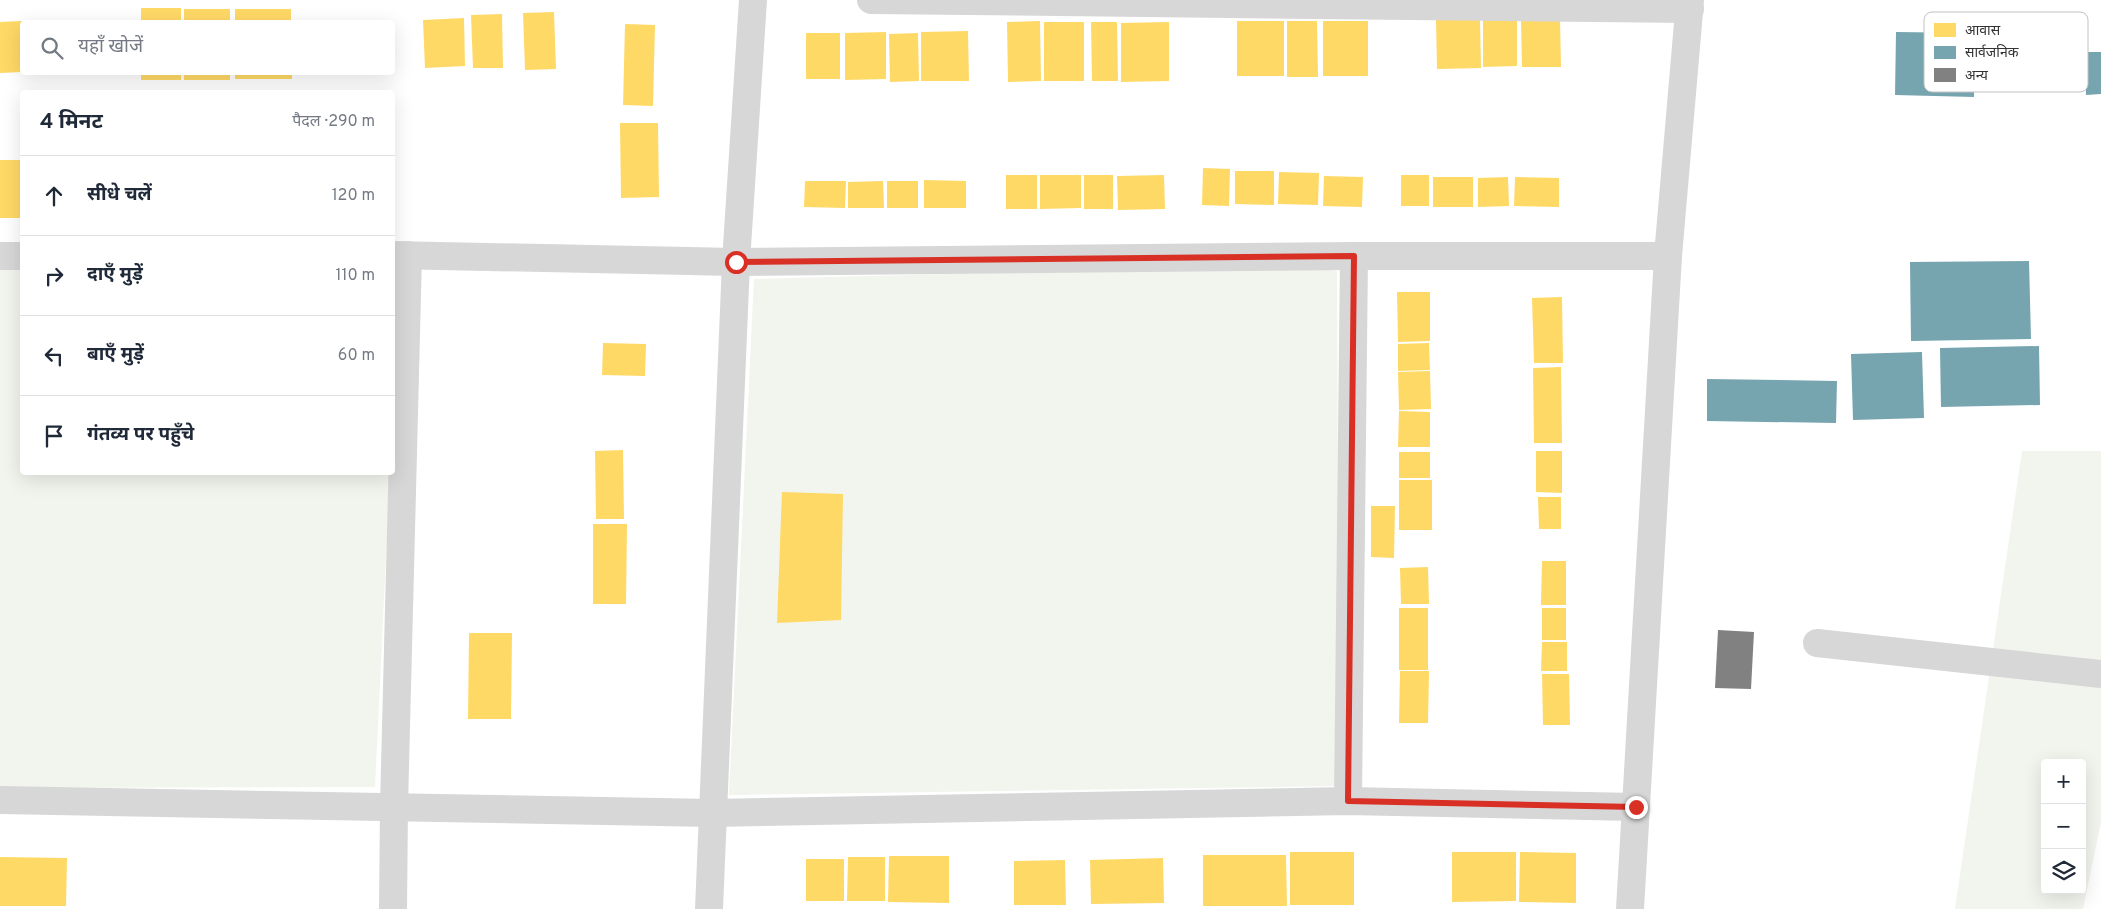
<!DOCTYPE html>
<html lang="hi">
<meta charset="utf-8">
<style>
:root{--surface:#fff;--page:#f6f6f7;--text:#1f2937;--muted:#747a83;--line:#e0e1e3}
body{margin:0;font-family:Overpass,"Noto Sans Devanagari",sans-serif;background:var(--page);color:var(--text)}
.controls{position:absolute;right:15px;bottom:15px;display:grid;overflow:hidden;border-radius:5px;box-shadow:0 5px 20px #0002}
.controls button{width:45px;height:45px;display:grid;place-items:center;padding:0;border:0;border-bottom:1px solid var(--line);background:var(--surface);color:var(--text);font:25px sans-serif}
.stop{position:absolute;width:15px;height:15px;margin:-11px;border:4px solid #d93025;border-radius:50%;background:#fff}
.stop.end{background:#d93025;border-color:#fff;box-shadow:0 1px 5px #0008}
.list{margin:0;padding:0;list-style:none}
h2{display:flex;justify-content:space-between;align-items:center;height:65px;margin:0;padding:0 20px;font-size:21px}
h2 small{font-size:16px;font-weight:400;color:var(--muted)}
.list li{display:grid;grid-template-columns:32px 1fr auto;gap:15px;align-items:center;box-sizing:border-box;height:80px;padding:0 20px;border-top:1px solid var(--line)}
.list b{display:block;font-size:19px;white-space:nowrap}
.list em{font-size:16px;font-style:normal;color:var(--muted)}
.icon{flex:none;width:28px;height:28px;fill:none;stroke:currentColor;stroke-width:2;stroke-linecap:round;stroke-linejoin:round}
.map{position:relative;flex:none;width:2101px;height:909px;overflow:hidden}
.search{position:absolute;background:var(--surface);box-shadow:0 5px 20px #0002;left:20px;top:20px;width:375px;height:55px;display:flex;align-items:center;gap:12px;box-sizing:border-box;padding:0 18px;border-radius:5px;color:var(--muted);font-size:19px}
.panel{position:absolute;background:var(--surface);box-shadow:0 5px 20px #0002;left:20px;top:90px;width:375px;height:385px;border-radius:5px}
.map>svg:first-child{display:block}
.green{fill:#f1f5ed;fill-rule:evenodd}
.homes{fill:#ffd966}
.public{fill:#76a5af}
.building{fill:#818181}
.lines{fill:none;stroke-linecap:round;stroke-linejoin:round}
.minor{stroke:#d7d7d7;stroke-width:28}
.route{stroke:#d93025;stroke-width:6}
.key{fill:#fff;stroke:#c2c2c2;stroke-width:1}
.key-label{font-size:14px;fill:#333}
</style>
<div class="map">
<svg width="2101" height="909" viewBox="0 0 2101 909">
<rect width="100%" height="100%" fill="#fff"/>
<g class="green">
<polygon points="1299,265 1337,271 1339,786 729,795 754,279"/>
<polygon points="0,268 22,268 22,472 390,473 375,787 0,788"/>
<path d="M2022 451H2101V822L2083 909H1955ZM2045 763H2082V890H2045Z"/>
</g>
<g class="homes">
<rect x="141" y="8" width="40" height="14"/>
<rect x="184" y="9" width="46" height="13"/>
<rect x="235" y="9" width="56" height="13"/>
<polygon points="554,12 556,69 525,70 523,13"/>
<polygon points="502,14 503,68 473,68 471,15"/>
<polygon points="464,18 465,66 425,68 423,20"/>
<polygon points="1436,19 1480,19 1481,68 1437,69"/>
<polygon points="1560,19 1561,67 1522,67 1521,20"/>
<polygon points="1483,20 1517,20 1517,66 1483,67"/>
<polygon points="22,21 22,72 0,73 0,22"/>
<polygon points="1040,21 1041,81 1008,82 1007,22"/>
<rect x="1237" y="21" width="47" height="55"/>
<polygon points="1287,21 1317,21 1318,77 1287,77"/>
<rect x="1323" y="21" width="45" height="55"/>
<rect x="1044" y="22" width="40" height="59"/>
<polygon points="1091,22 1117,22 1118,81 1092,81"/>
<polygon points="1169,22 1169,81 1121,82 1121,23"/>
<polygon points="625,24 655,25 653,106 623,105"/>
<polygon points="968,31 969,81 921,81 921,32"/>
<polygon points="886,32 886,79 845,80 845,33"/>
<rect x="806" y="33" width="34" height="46"/>
<polygon points="918,33 919,81 890,82 889,34"/>
<rect x="141" y="72" width="40" height="8"/>
<rect x="184" y="72" width="46" height="8"/>
<rect x="235" y="72" width="57" height="7"/>
<polygon points="620,123 658,123 659,197 621,198"/>
<rect x="0" y="160" width="22" height="58"/>
<polygon points="1203,168 1230,169 1229,206 1202,205"/>
<polygon points="1235,171 1274,171 1274,205 1235,204"/>
<polygon points="1279,172 1319,173 1318,205 1278,204"/>
<rect x="1006" y="175" width="31" height="34"/>
<polygon points="1040,175 1081,175 1081,208 1040,209"/>
<rect x="1084" y="175" width="29" height="34"/>
<polygon points="1164,175 1165,209 1118,210 1117,176"/>
<rect x="1401" y="175" width="28" height="31"/>
<polygon points="1324,176 1363,177 1362,207 1323,206"/>
<rect x="1433" y="177" width="40" height="30"/>
<polygon points="1508,177 1509,206 1478,207 1478,178"/>
<polygon points="1515,177 1559,178 1559,207 1514,206"/>
<polygon points="924,180 966,181 966,208 924,208"/>
<polygon points="805,181 846,181 845,208 804,207"/>
<polygon points="883,181 884,208 848,208 848,182"/>
<rect x="887" y="181" width="31" height="27"/>
<polygon points="1397,292 1430,292 1430,341 1398,342"/>
<polygon points="1562,297 1563,363 1534,363 1532,298"/>
<polygon points="603,343 646,344 645,376 602,375"/>
<polygon points="1429,343 1430,370 1398,371 1398,344"/>
<polygon points="1561,367 1562,443 1534,443 1533,368"/>
<polygon points="1430,371 1431,409 1399,410 1398,372"/>
<polygon points="1399,411 1430,412 1430,447 1398,447"/>
<polygon points="623,450 624,519 596,519 595,451"/>
<polygon points="1536,451 1562,451 1562,493 1536,492"/>
<rect x="1399" y="452" width="31" height="26"/>
<rect x="1399" y="480" width="33" height="50"/>
<polygon points="782,492 843,494 841,620 777,623"/>
<polygon points="1538,497 1561,497 1561,529 1539,529"/>
<polygon points="1371,506 1395,506 1394,558 1371,557"/>
<polygon points="593,524 627,524 626,604 593,604"/>
<polygon points="1542,561 1566,561 1566,605 1541,605"/>
<polygon points="1428,567 1429,604 1401,604 1400,568"/>
<rect x="1399" y="608" width="29" height="62"/>
<rect x="1542" y="608" width="24" height="32"/>
<polygon points="469,633 512,633 511,719 468,719"/>
<polygon points="1542,642 1567,642 1567,671 1541,671"/>
<polygon points="1400,671 1429,671 1428,723 1399,723"/>
<polygon points="1542,674 1569,674 1570,725 1543,725"/>
<rect x="1290" y="852" width="64" height="53"/>
<polygon points="1452,852 1516,852 1516,901 1452,902"/>
<polygon points="1520,852 1576,853 1576,903 1519,902"/>
<polygon points="1203,855 1286,855 1287,906 1203,906"/>
<polygon points="889,856 949,856 949,903 888,902"/>
<polygon points="0,857 67,858 66,906 0,906"/>
<polygon points="848,857 885,857 885,901 847,901"/>
<polygon points="1163,858 1164,903 1091,904 1090,860"/>
<rect x="806" y="859" width="38" height="42"/>
<polygon points="1065,860 1066,905 1014,905 1014,861"/>
</g>
<g class="public">
<polygon points="1896,32 1975,33 1974,97 1895,95"/>
<polygon points="2085,52 2101,52 2101,94 2086,95"/>
<polygon points="2029,261 2031,339 1911,341 1910,262"/>
<polygon points="2039,346 2040,405 1941,407 1940,348"/>
<polygon points="1922,352 1924,418 1853,420 1851,354"/>
<polygon points="1707,379 1837,381 1836,423 1707,421"/>
</g>
<polygon class="building" points="1718,630 1754,632 1751,689 1715,688"/>
<g class="lines">
<g class="minor">
<polyline points="871,0 1690,9"/>
<polyline points="392,255 736,262 1354,256 1668,256"/>
<polyline points="0,256 22,256"/>
<polyline points="1817,643 2101,674"/>
<polyline points="0,800 712,813 1348,801 1636,807"/>
<polyline points="1348,801 1354,256"/>
<polyline points="393,909 394,806 408,255"/>
<polyline points="709,909 736,262 753,0"/>
<polyline points="1630,909 1668,256 1690,0"/>
</g>
</g>
<g class="lines">
<polyline class="route" points="736,262 1354,256 1348,801 1636,807"/>
</g>
<rect x="1924" y="12" width="164" height="80" rx="8" class="key"/>
<rect x="1934" y="23" width="22" height="14" fill="#ffd966"/>
<rect x="1934" y="46" width="22" height="13" fill="#76a5af"/>
<rect x="1934" y="68" width="22" height="14" fill="#818181"/>
<g class="key-label">
<text x="1965" y="35">आवास</text>
<text x="1965" y="57">सार्वजनिक</text>
<text x="1965" y="80">अन्य</text>
</g>
</svg>
<div class="controls">
<button>+</button>
<button>−</button>
<button><svg class="icon" aria-label="layers" viewBox="0 0 24 24"><path d="M12 4l9 5-9 5-9-5zM3 14l9 5 9-5"/></svg></button>
</div>
<div class="stop" style="left:736px;top:262px"></div>
<div class="stop end" style="left:1636px;top:807px"></div>
<div class="search"><svg class="icon" aria-label="search" viewBox="0 0 24 24"><circle cx="10" cy="10" r="6"/><path d="M15 15l6 6"/></svg>यहाँ खोजें</div>
<section class="panel">
<h2>4 मिनट<small>पैदल · 290 m</small></h2>
<ul class="list">
<li><svg class="icon" aria-label="ahead" viewBox="0 0 24 24"><path d="M12 20V5M6 11l6-6 6 6"/></svg><div><b>सीधे चलें</b></div><em>120 m</em></li>
<li><svg class="icon" aria-label="right" viewBox="0 0 24 24"><path d="M7 20v-9h11M14 6l5 5-5 5"/></svg><div><b>दाएँ मुड़ें</b></div><em>110 m</em></li>
<li><svg class="icon" aria-label="left" viewBox="0 0 24 24"><path d="M17 20v-9H6M10 6l-5 5 5 5"/></svg><div><b>बाएँ मुड़ें</b></div><em>60 m</em></li>
<li><svg class="icon" aria-label="arrive" viewBox="0 0 24 24"><path d="M6 21V4h12l-3 4 3 4H6"/></svg><div><b>गंतव्य पर पहुँचे</b></div></li>
</ul>
</section>
</div>
